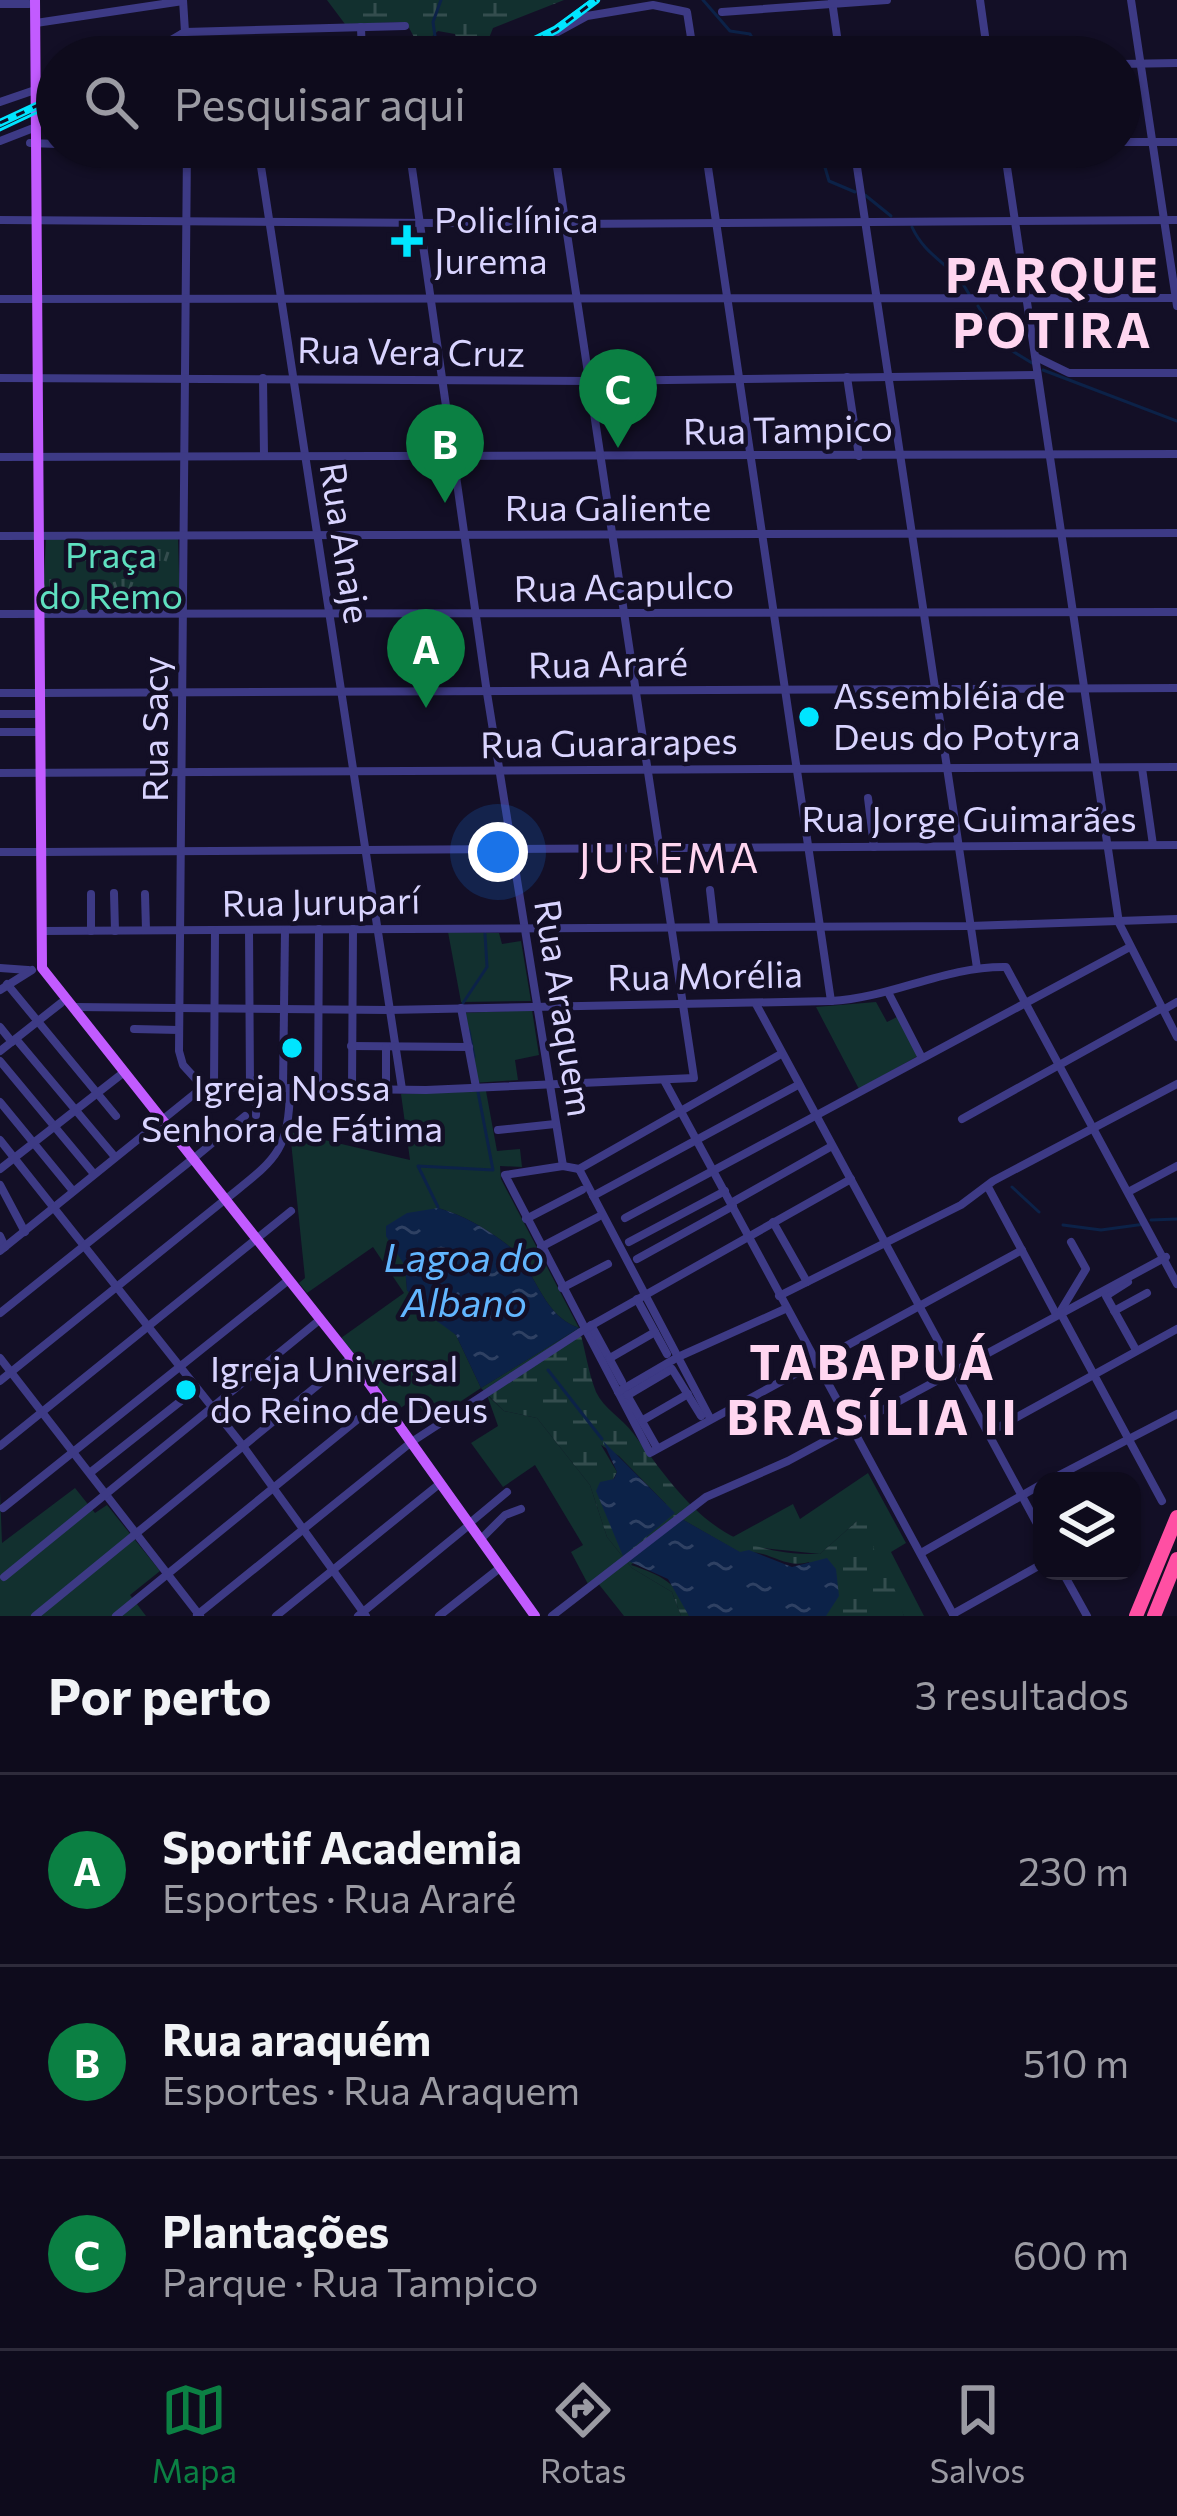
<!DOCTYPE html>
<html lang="pt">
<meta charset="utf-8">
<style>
:root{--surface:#0e0b1c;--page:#171425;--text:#f1f3f6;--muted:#9b9ba3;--line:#2e2b3b;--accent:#0b8043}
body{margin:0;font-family:Commissioner,sans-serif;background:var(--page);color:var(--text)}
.controls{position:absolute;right:36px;bottom:36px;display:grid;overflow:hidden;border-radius:24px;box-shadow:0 3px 9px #0004}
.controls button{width:108px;height:108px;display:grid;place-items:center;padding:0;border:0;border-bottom:3px solid var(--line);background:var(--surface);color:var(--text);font:60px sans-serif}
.you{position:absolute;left:498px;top:852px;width:42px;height:42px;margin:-30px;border:9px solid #fff;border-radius:50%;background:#1a73e8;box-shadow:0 0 0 18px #1a73e833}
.badge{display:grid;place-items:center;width:78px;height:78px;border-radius:50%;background:var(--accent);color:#fff;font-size:39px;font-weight:700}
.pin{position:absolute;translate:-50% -99px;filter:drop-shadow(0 3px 6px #0008)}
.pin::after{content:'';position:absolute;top:63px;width:42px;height:36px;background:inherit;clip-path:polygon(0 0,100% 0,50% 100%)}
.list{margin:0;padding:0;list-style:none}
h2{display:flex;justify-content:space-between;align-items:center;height:156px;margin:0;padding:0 48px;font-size:51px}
h2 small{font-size:39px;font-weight:400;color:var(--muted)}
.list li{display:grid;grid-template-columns:78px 1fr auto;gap:36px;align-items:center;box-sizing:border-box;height:192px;padding:0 48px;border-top:3px solid var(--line)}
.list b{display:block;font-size:45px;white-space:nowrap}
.list p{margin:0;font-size:39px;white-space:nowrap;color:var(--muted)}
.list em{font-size:39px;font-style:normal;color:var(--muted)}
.icon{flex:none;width:66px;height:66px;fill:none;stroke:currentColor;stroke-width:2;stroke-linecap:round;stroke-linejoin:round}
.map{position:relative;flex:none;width:1177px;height:1616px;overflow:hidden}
.search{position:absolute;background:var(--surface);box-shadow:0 3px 9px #0004;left:36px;right:36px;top:36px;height:132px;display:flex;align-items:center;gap:30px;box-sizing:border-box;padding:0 42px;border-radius:66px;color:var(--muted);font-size:45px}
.sheet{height:732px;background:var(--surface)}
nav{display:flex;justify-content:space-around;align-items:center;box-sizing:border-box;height:168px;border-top:3px solid var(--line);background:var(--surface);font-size:33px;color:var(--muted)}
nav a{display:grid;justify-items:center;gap:6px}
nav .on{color:var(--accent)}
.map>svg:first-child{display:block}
.grass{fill:#12302f}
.wetland{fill:url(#wetland-marsh);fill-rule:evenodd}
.park{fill:url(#park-tufts)}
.water{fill:url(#water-ripples)}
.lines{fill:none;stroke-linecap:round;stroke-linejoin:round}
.stream{stroke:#0c2248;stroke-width:3}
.minor{stroke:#3d3a85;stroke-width:8}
.major{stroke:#c25bff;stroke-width:10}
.highway{stroke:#ff4fa3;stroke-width:14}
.tram{stroke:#00e5ff;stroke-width:3}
.rail-casing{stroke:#00e5ff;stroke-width:8}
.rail{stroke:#130f26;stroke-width:3;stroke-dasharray:9;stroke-linecap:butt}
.poi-dot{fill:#00e5ff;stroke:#130f26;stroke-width:4.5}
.labels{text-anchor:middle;stroke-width:9;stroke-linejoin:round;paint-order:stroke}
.poi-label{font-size:36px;fill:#d9d4ff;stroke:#130f26;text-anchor:start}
.street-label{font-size:36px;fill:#d9d4ff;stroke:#130f26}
.park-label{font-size:36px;fill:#5fe0c0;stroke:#130f26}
.water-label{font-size:39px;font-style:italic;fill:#62b6ff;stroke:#130f26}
.quarter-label{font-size:42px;letter-spacing:3px;fill:#ffd6f0;stroke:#130f26}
.district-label{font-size:48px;font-weight:bold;letter-spacing:3px;fill:#ffd6f0;stroke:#130f26}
</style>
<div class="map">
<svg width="1177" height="1616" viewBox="0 0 1177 1616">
<defs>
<pattern id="wetland-marsh" width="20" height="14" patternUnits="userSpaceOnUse" patternTransform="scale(3)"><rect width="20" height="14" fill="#12302f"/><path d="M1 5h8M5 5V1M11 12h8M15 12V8" fill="none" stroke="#344d4e"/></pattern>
<pattern id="park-tufts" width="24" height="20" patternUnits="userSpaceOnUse" patternTransform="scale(3)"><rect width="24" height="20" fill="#12302f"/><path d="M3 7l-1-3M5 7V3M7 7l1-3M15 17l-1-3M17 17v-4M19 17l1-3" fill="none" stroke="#344d4e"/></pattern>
<pattern id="water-ripples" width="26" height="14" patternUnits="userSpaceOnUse" patternTransform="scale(3)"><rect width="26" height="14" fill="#0c2248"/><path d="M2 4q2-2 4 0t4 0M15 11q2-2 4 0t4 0" fill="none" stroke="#2f4163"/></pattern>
</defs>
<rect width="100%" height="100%" fill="#130f26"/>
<g class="grass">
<polygon points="448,932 499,933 502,944 521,941 531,1001 461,1002"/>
<polygon points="876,1002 887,1022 897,1017 918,1056 859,1089 816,1007"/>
<polygon points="532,1010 539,1055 515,1060 518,1080 473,1083 460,1013"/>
<path d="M486 1091 497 1151 520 1149 522 1167 500 1166 501 1179 579 1328C540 1315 536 1266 505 1243 487 1229 461 1214 438 1208L386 1235 405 1265 407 1290 456 1335 481 1388 431 1421 414 1399 396 1411 341 1338 404 1293 373 1247 307 1293 299 1283 305 1278 290 1132 410 1160 401 1094Z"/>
<polygon points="487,1395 504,1411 537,1418 590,1485 607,1537 632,1568 672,1592 681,1616 624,1616 597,1582 589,1586 571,1552 583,1545 535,1465 503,1487 471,1443 498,1426"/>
<polygon points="868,1473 906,1543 891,1552 924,1616 904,1616 872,1548 875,1538 857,1521 820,1554 753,1547 731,1538 793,1504 800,1519"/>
<polygon points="75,1488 95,1513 107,1505 160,1571 130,1595 146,1616 0,1616 0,1491 2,1543"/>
</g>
<g class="wetland">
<polygon points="327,0 564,0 493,28 487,43 461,54 455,34 438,31 428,40 415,39 406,22 345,24"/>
<path d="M579 1328C585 1348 588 1372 596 1392 604 1409 622 1418 633 1433 687 1505 720 1556 820 1554L857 1521 877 1516 881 1525 873 1548 886 1565 904 1616H826L809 1562C783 1570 767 1547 741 1553L680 1518 631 1565C660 1575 679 1582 689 1616H681L672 1592 632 1568 607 1537 590 1485 537 1418 504 1411 481 1388ZM601 1445 619 1456 666 1504 623 1555 602 1500 617 1472Z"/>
</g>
<polygon class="park" points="46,539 178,539 180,610 42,611"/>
<g class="water">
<path d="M438 1208C461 1214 487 1229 505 1243 536 1266 540 1315 579 1328L481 1388 456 1335 426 1313 407 1290 405 1266 386 1236V1226L407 1213Z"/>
<polygon points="603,1441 675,1513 623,1556 596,1491 600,1482 614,1479 617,1472"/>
<polygon points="680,1518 740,1552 749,1550 792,1567 827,1558 836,1569 839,1596 826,1616 689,1616 668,1579 626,1560"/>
</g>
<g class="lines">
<g class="stream">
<polyline points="703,0 730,31 750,34 763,57"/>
<polyline points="438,57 433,22 441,0"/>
<polyline points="819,147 829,181 855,192"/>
<polyline points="865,195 891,216"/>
<path d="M912 227C926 258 954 265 969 294"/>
<polyline points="978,306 1001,344 1032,363"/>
<polyline points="1043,370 1177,421"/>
<polyline points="463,1003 487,967 485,934"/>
<polyline points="469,1031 474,1057"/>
<polyline points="1012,1187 1039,1212"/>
<polyline points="438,1207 418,1166 493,1170 478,1092"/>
<polyline points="1151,1220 1177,1219"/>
<polyline points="1063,1225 1101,1230 1145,1224"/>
<polyline points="548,1370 602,1439"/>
</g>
<g class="minor">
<polyline points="183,0 185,32"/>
<polyline points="980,0 988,57"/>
<polyline points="1131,0 1177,306"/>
<polyline points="832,1 840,57"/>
<polyline points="0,4 29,4"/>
<polyline points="722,12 887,0"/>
<polyline points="36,23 183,1"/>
<polyline points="361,27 362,57"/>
<polyline points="182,34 183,57"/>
<polyline points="539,45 542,57"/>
<polyline points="142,57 185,32 405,26"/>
<polyline points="512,57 587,16 653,5 687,12 694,57"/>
<polyline points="1120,64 1177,63"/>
<polyline points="36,95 57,87"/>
<polyline points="0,102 35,90"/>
<polyline points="36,121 57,112"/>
<polyline points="0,141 36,127"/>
<polyline points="1120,142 1177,142"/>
<polyline points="30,143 57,144"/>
<polyline points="187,147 179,1051 183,1065 203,1087"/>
<polyline points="258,147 402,1089"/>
<polyline points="409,147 487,693 563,1166"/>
<polyline points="705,147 831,1001"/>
<polyline points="854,147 977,968"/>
<polyline points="1004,147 1119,923 1177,1037"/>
<polyline points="0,220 567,224 1177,220"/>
<polyline points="0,299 1177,298"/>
<polyline points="1036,357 1069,373 1177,373"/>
<polyline points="847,377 859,456"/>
<polyline points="0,378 591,381 1037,375"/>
<polyline points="263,378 264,456"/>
<polyline points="0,457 1177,454"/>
<polyline points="0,536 1177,533"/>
<polyline points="0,614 1177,612"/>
<polyline points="0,693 35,693"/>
<polyline points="40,693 1177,688"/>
<polyline points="0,714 35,714"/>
<polyline points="0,732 35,732"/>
<polyline points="1142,768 1153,845"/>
<polyline points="0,773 1177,767"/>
<polyline points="868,798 874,847"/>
<polyline points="0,852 36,852"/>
<polyline points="41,852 1177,845"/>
<polyline points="710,890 714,925"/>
<polyline points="114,893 115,931"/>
<polyline points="145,894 146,930"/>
<polyline points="249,930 250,1088"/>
<polyline points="42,931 970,926 1177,919"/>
<polyline points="91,931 91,894"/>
<polyline points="0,968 28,970"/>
<polyline points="7,984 116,1116"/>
<polyline points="0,990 32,970"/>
<polyline points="889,994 922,1058"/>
<polyline points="756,1004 1042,1533"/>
<path d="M73 1007 388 1010 831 1001C891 998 945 966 1006 967L1177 1284"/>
<polyline points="461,1008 476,1087"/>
<polyline points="1163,1010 1177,1002"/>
<polyline points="0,1027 12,1042"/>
<polyline points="134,1029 179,1030"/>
<polyline points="16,1039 115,1157"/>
<polyline points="351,1046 469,1047"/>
<polyline points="386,1047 386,1089"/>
<polyline points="0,1051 61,1003"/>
<polyline points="781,1054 579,1169 563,1166 505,1175 650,1453 1022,1250"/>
<polyline points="0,1061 94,1174"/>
<polyline points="665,1082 954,1616"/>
<polyline points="214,1088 215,931"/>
<polyline points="283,1088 285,930"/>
<polyline points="318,1088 319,929"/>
<polyline points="352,1089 353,929"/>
<polyline points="0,1102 73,1191"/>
<polyline points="256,1115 257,1089"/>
<polyline points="962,1119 1162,1008"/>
<polyline points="498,1130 555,1124"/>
<polyline points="0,1140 243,1446 366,1616"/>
<polyline points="193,1159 245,1116"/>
<polyline points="0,1169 123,1073"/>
<polyline points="579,1169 710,1418"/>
<polyline points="0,1185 25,1232"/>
<polyline points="988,1187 1056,1314"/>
<polyline points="1130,1191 1177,1166"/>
<polyline points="593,1196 798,1085"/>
<path d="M226 1199C274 1160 289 1154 290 1088"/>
<polyline points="731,1203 832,1146"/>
<polyline points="625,1218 1128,948"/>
<polyline points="526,1219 582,1190"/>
<polyline points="773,1222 807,1282"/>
<polyline points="0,1236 5,1247"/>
<polyline points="629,1242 725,1191"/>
<polyline points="1071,1242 1086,1269 1060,1312 1162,1501"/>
<polyline points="541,1247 598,1217"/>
<polyline points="0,1251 203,1087 426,1090 694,1078 554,147"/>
<polyline points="637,1259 733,1206"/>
<polyline points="1128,1282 1106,1296 1136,1350"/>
<polyline points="562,1288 608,1264"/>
<polyline points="779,1296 961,1205 993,1181 1177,1084"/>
<polyline points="637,1299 667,1354"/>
<polyline points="1114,1311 1147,1293"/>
<polyline points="0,1313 189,1162"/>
<polyline points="591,1325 622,1382"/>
<polyline points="0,1358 200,1616"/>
<polyline points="610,1358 655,1332"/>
<polyline points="0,1381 222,1202"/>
<polyline points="618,1392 678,1357 785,1309"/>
<polyline points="627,1395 656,1446"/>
<polyline points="628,1395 672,1369 701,1416"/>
<polyline points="643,1420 688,1394"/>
<polyline points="988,1433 1177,1329"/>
<polyline points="413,1441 585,1329 851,1179"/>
<polyline points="0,1446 291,1211"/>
<polyline points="91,1472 196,1389"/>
<polyline points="1048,1481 1177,1414"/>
<polyline points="3,1508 286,1282"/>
<polyline points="471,1522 507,1492"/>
<polyline points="482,1538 505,1515 521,1509"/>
<polyline points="921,1553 1042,1484"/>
<polyline points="1062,1571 1087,1616"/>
<polyline points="4,1577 317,1322"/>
<polyline points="953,1614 1042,1564"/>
<polyline points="197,1615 409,1444"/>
<polyline points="35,1616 351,1358"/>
<polyline points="116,1616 379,1402"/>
<polyline points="276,1616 438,1485"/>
<polyline points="358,1616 468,1526"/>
<polyline points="439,1616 501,1567"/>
<polyline points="552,1616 706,1497 788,1461 1166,1257"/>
</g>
<polyline class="major" points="35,0 42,968 351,1358 535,1616"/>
<g class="highway">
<polyline points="1136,1616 1177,1517"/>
<polyline points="1154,1616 1177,1559"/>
</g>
<g class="tram">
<polyline points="495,57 555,27 592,0"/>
<polyline points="0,130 57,103"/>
</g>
<defs>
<g id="rail">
<polyline points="503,57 556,30 596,0"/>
<polyline points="0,123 49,100"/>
</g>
</defs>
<use href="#rail" class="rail-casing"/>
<use href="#rail" class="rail"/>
</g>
<g class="poi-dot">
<path d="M401 223h12v12h12v12h-12v12h-12v-12h-12v-12h12z"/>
<circle cx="809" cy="717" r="12"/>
<circle cx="292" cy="1048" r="12"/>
<circle cx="186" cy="1390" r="12"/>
</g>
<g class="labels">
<g class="poi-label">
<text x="434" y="233">Policlínica<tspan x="434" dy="41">Jurema</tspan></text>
<text x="833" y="709">Assembléia de<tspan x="833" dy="41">Deus do Potyra</tspan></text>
<text x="292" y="1101" text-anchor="middle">Igreja Nossa<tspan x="292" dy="41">Senhora de Fátima</tspan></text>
<text x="210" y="1382">Igreja Universal<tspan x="210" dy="41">do Reino de Deus</tspan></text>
</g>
<g class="street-label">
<text transform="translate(411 352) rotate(1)" y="13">Rua Vera Cruz</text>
<text transform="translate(788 430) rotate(-1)" y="13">Rua Tampico</text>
<text x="608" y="521">Rua Galiente</text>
<text transform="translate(345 543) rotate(81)" y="13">Rua Anaje</text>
<text transform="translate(624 587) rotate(-1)" y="13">Rua Acapulco</text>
<text transform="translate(608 664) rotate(-1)" y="13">Rua Araré</text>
<text transform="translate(155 729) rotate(-90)" y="13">Rua Sacy</text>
<text transform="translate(609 743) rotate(-1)" y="13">Rua Guararapes</text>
<text x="969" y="832">Rua Jorge Guimarães</text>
<text transform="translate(321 902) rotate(-1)" y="13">Rua Juruparí</text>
<text transform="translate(705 976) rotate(-1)" y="13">Rua Morélia</text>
<text transform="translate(564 1008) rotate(81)" y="13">Rua Araquem</text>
</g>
<g class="park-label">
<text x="111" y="568">Praça<tspan x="111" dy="41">do Remo</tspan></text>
</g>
<g class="water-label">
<text x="464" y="1272">Lagoa do<tspan x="464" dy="45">Albano</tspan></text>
</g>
<g class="quarter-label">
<text x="670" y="873">JUREMA</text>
</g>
<g class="district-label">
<text x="1053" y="293">PARQUE<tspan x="1053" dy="55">POTIRA</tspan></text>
<text x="873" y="1380">TABAPUÁ<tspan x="873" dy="55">BRASÍLIA II</tspan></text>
</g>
</g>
</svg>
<div class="controls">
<button><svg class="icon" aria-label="layers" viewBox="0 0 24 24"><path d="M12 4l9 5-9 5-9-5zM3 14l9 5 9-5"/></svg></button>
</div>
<div class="you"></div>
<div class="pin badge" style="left:426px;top:708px">A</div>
<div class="pin badge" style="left:445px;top:503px">B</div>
<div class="pin badge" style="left:618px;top:448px">C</div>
<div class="search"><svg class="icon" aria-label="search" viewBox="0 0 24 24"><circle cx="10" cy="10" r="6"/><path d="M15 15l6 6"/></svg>Pesquisar aqui</div>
</div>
<section class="sheet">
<h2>Por perto<small>3 resultados</small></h2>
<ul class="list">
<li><span class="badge">A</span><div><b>Sportif Academia</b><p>Esportes · Rua Araré</p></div><em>230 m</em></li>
<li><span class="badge">B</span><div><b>Rua araquém</b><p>Esportes · Rua Araquem</p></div><em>510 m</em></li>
<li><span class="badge">C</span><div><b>Plantações</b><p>Parque · Rua Tampico</p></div><em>600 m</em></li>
</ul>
</section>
<nav>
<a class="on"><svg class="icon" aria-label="map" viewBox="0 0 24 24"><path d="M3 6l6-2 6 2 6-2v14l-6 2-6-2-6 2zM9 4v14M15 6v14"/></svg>Mapa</a>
<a><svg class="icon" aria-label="directions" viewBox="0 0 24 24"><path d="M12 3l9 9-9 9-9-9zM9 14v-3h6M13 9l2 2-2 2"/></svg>Rotas</a>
<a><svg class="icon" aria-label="saved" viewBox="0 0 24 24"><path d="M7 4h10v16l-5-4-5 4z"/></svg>Salvos</a>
</nav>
